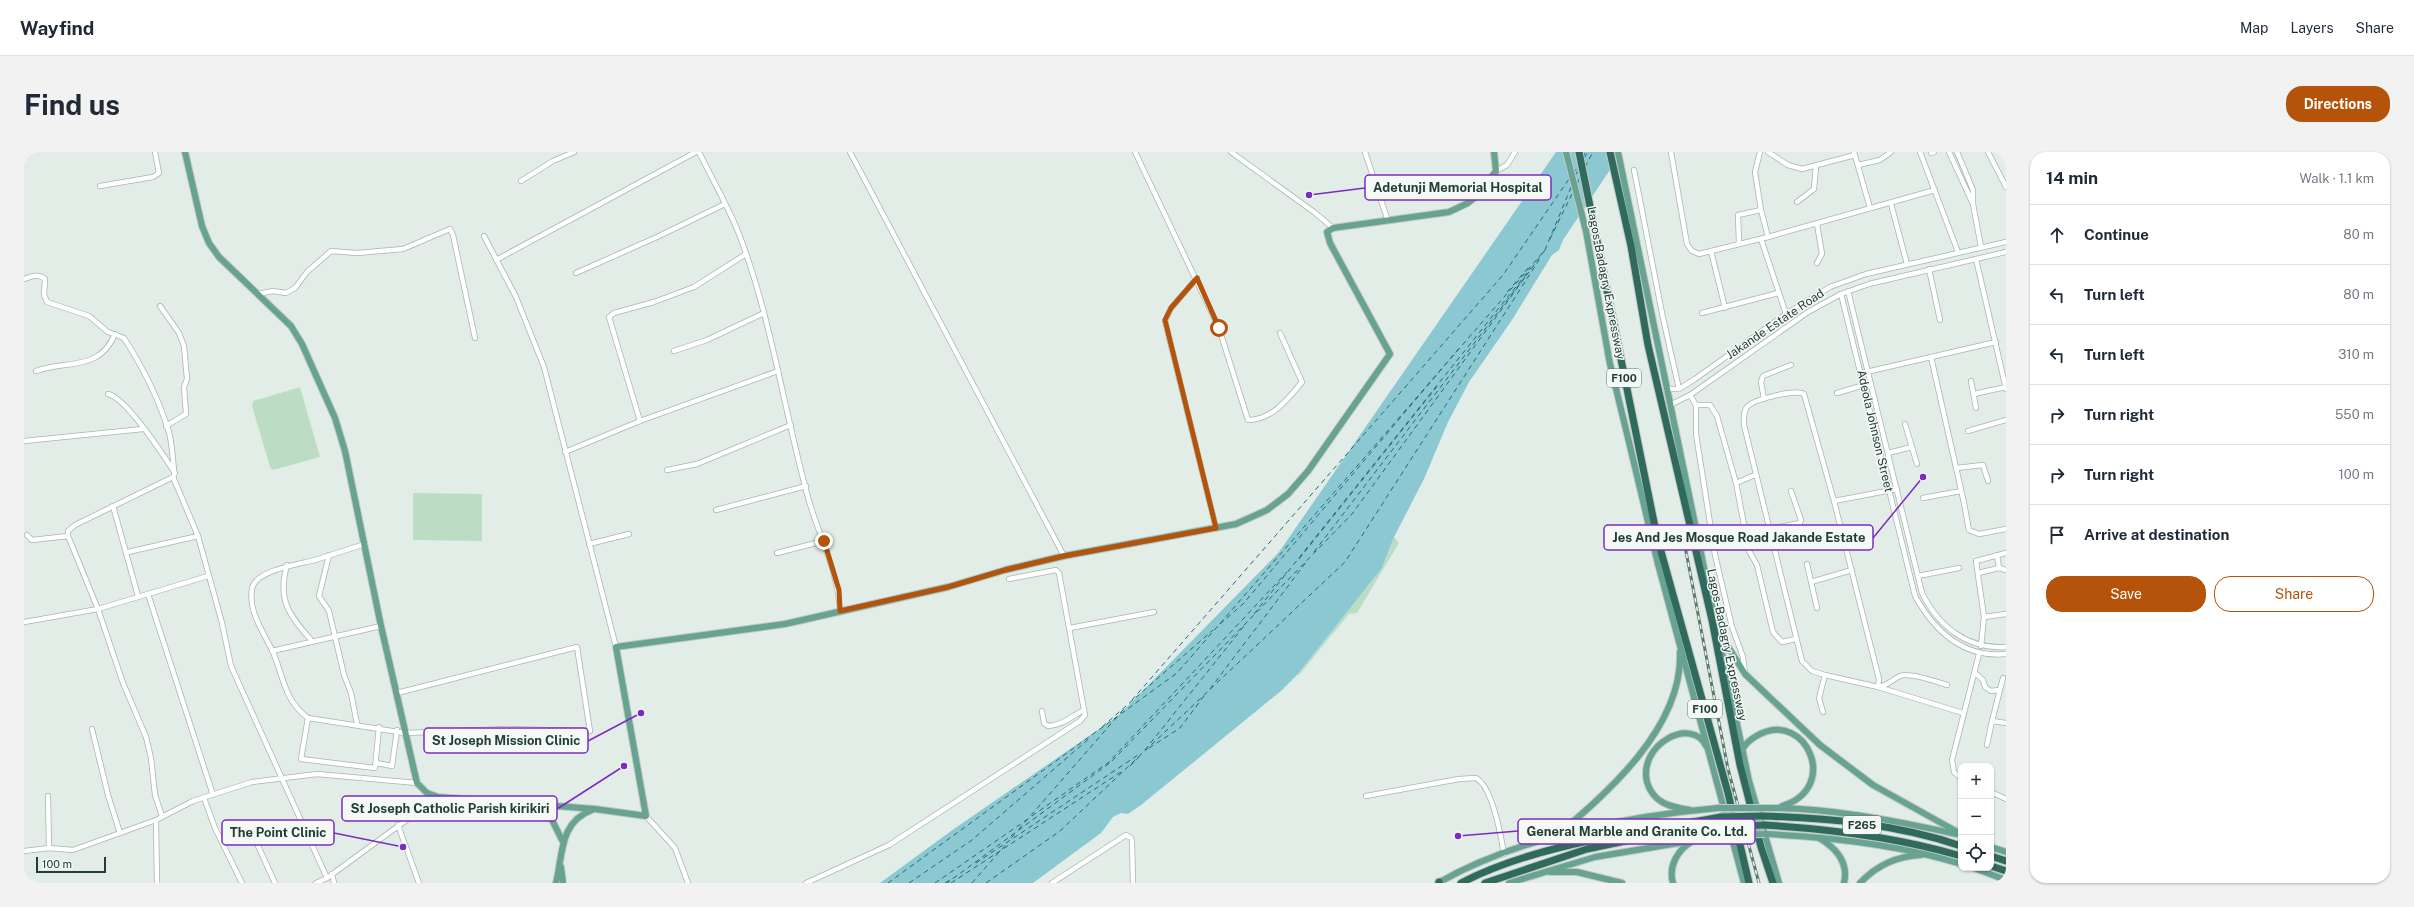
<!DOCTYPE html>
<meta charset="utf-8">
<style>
:root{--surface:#fff;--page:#f2f2f3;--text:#1f2937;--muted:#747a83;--line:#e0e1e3;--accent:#b45309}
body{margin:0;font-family:"Public Sans",sans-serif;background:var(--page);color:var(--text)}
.controls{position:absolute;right:12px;bottom:12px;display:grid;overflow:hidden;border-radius:8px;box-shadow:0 1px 3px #0004}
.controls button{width:36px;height:36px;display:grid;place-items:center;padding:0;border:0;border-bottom:1px solid var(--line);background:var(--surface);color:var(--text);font:20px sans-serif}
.scale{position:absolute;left:12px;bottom:10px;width:70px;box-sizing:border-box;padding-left:4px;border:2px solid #233e36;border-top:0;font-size:11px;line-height:14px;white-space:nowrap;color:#233e36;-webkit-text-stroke:3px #f4f9f6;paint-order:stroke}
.stop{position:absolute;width:12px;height:12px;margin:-9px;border:3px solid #b45309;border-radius:50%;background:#fff}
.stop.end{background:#b45309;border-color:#fff;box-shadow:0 1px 4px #0008}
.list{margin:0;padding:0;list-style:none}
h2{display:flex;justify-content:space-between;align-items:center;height:52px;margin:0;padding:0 16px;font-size:17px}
h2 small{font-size:13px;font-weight:400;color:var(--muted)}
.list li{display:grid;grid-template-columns:26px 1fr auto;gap:12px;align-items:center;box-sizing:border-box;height:60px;padding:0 16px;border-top:1px solid var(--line)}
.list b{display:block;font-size:15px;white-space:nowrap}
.list em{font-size:13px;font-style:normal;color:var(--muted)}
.actions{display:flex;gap:8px;padding:12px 16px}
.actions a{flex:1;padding:9px 0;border:1px solid var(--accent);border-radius:16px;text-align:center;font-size:14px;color:var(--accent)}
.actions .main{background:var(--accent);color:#fff}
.icon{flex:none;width:22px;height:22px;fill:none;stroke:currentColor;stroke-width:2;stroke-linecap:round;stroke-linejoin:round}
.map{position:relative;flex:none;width:1982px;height:731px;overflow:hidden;border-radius:16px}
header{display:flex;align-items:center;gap:24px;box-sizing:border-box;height:56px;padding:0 20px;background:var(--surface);border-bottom:1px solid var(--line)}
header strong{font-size:19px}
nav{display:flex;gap:22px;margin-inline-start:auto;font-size:14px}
.intro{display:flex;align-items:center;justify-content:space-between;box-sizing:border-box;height:96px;padding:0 24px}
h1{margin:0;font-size:28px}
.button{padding:10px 18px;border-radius:16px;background:var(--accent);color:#fff;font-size:14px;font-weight:700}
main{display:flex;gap:24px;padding:0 24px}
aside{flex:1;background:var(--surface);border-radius:16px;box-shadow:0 1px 3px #0004}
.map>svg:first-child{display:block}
.green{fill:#bcddc4}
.water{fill:#8cc8d1}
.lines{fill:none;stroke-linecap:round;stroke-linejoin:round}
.ferry{stroke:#1d6c79;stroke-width:1;stroke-dasharray:5 4;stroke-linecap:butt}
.minor-casing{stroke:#a6b5af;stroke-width:6}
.major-casing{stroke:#c1c9c7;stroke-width:8}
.highway-casing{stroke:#c1c9c7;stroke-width:9}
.minor{stroke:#fff;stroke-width:4.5}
.major{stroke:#68a291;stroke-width:6}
.highway{stroke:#2f6a5c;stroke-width:7}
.rail-casing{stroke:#5d7971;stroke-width:3}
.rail{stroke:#f4f9f6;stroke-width:1.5;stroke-dasharray:4.5;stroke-linecap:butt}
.major-bridge-casing{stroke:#c1c9c7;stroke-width:8;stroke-linecap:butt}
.highway-bridge-casing{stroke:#c1c9c7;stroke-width:9;stroke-linecap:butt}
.major-bridge{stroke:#68a291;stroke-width:6}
.highway-bridge{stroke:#2f6a5c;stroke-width:7}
.route{stroke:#b45309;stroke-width:5}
.labels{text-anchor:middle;stroke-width:3;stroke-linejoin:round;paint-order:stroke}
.shield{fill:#f4f9f6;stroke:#627670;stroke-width:1}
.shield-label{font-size:11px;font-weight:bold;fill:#233e36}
.street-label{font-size:12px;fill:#233e36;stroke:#f4f9f6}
.leader{fill:none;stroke:#7b2cbf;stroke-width:1.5}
.callout-dot{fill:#7b2cbf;stroke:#f4f9f6;stroke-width:1.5}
.callout{fill:#f4f9f6;stroke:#7b2cbf;stroke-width:1.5}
.callout-label{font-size:13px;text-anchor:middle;font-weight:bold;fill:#233e36}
</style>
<header>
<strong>Wayfind</strong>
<nav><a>Map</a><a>Layers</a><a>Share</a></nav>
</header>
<div class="intro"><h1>Find us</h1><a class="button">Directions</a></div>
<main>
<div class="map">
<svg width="1982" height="731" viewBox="0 0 1982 731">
<rect width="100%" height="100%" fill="#e3ede8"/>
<g class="green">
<polygon points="276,235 296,305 249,318 246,315 228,254 229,249"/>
<polygon points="389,341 458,342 458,389 389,388"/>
<polygon points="1370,385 1375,391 1333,461 1325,462 1275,523 1273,523 1358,416"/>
</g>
<polygon class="water" points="1532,0 1598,0 1539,88 1535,98 1528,103 1488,168 1445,230 1424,270 1400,327 1370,385 1358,416 1273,523 1257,539 1117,653 1104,662 1097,661 1089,665 1077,681 1009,731 856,731 927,679 1094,564 1255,400"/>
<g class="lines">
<g class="ferry">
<polyline points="1559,6 1561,0"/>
<polyline points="1560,6 1564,0"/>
<polyline points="1561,15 1569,0"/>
<polyline points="1549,21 1555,14"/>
<polyline points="1551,24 1555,16"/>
<polyline points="1553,32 1556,25"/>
<polyline points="1526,87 1549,40"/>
<polyline points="1521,98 1548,33"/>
<polyline points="1483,140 1505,115"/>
<polyline points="1290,400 1501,125"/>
<polyline points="1275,407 1415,232"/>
<polyline points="1230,462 1507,116"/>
<polyline points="1196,472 1219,452 1437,194"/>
<polyline points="1186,537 1283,409"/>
<polyline points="1108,548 1479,123 1545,27"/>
<polyline points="1096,561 1102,555"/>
<polyline points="1078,575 1189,478"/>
<polyline points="1125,596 1156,576 1180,544"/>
<polyline points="1121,598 1220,474"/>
<polyline points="1106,614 1115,605"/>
<polyline points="1008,664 1085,610 1263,420"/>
<polyline points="995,677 1093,565"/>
<polyline points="987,686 992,681"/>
<polyline points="978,697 984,690"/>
<polyline points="952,711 1117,601"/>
<polyline points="864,731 1153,521 1521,98 1328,362 1087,610 923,731"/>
<polyline points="885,731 948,688 1067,585"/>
<polyline points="911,731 1004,667"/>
<polyline points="921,731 929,726"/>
<polyline points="927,731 1100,618"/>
<polyline points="948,731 976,699"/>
<polyline points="962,731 1036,679 1321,410 1515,108"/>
</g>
<defs>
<g id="minor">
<path d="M675 0C688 27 704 54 715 82 748 168 760 260 785 349 796 386 814 419 816 459"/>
<polyline points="826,0 1040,404"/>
<path d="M1111 0 1195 176 1224 268C1248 268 1264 247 1278 230L1256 181"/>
<polyline points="1207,0 1290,60 1309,76"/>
<polyline points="1341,0 1364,69"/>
<polyline points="1647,0 1663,92 1668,99 1675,102 1744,85 1911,38"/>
<polyline points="1744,0 1764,13 1778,17 1831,3"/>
<polyline points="1830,0 1846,56"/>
<polyline points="1896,0 1934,100"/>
<polyline points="1925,0 1949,52"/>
<polyline points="1933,0 1949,38 1949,52 1957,95"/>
<polyline points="1964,0 1982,35"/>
<polyline points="1907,1 1910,0"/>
<polyline points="1834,13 1856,8 1867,0"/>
<polyline points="1610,18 1639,166 1655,237"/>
<polyline points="1472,19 1483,13 1491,0"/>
<polyline points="497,29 529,9 550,0"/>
<polyline points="76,34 129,25 135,21 131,0"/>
<polyline points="1773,50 1790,37 1792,14"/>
<polyline points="1867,52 1883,112"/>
<polyline points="1737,58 1744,85"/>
<polyline points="460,84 492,145 520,215 592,495"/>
<polyline points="1737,87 1762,162"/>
<polyline points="1715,92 1714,63 1737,58 1731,20 1736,0"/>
<polyline points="1687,99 1701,156"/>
<polyline points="1952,107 1982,237"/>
<polyline points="472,108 672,0"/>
<polyline points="1793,111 1798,102 1793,72"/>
<polyline points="1905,117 1916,168"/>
<polyline points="552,121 633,85 701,52"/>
<polyline points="1173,126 1147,156 1141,169 1192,376"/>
<path d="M0 127C7 125 14 121 21 127L20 143 23 150 65 164 84 180 100 186C118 214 135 248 145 280 148 292 149 306 150 319"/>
<path d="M1824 139 1898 441C1915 475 1943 497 1982 495"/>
<polyline points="233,142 249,139 262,141 271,136 283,120 307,99 333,101 379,97 426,77 429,83 451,186"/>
<path d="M1817 142 1891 444C1911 480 1940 506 1982 502"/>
<polyline points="136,154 155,181 160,194 163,227 160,235 162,262 142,274"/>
<polyline points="1678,161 1754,141"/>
<polyline points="650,199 683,188 740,161"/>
<polyline points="1907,205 1940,351 1945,378 1955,382 1982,377"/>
<path d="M12 219C44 208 76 219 91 182"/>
<polyline points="1838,221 1972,190"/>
<polyline points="1947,229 1952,256"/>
<polyline points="1642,237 1655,237 1671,227 1762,162 1806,135 1842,122 1982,90"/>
<polyline points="1813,241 1847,231"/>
<path d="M84 242C102 246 140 304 151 321L149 325 174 384 198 471 207 514 303 726"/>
<polyline points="1950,242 1982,235"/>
<polyline points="1666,243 1672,253 1686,253 1693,264 1712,331 1725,399 1733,413 1749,480 1758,490 1772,487"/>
<polyline points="1740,247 1737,230 1739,224 1767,213"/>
<polyline points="1646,253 1666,243 1784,160 1817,142 1845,132 1982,100"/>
<polyline points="1672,253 1672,282 1691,403 1708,475 1719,505 1721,521"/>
<polyline points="616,269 585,165 590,161 630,150 670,135 722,102"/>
<polyline points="1881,272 1893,312"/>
<polyline points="1944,279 1982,268"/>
<polyline points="0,289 119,277"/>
<polyline points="541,300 616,269 754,219"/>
<polyline points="1864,301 1888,295"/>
<polyline points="1932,316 1959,313 1964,329"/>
<polyline points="643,318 673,312 767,273"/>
<polyline points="1712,331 1731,323"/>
<polyline points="1899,346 1937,339"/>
<polyline points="1810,349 1873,337"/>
<polyline points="89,354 114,444"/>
<polyline points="692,358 782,334"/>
<polyline points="1745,377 1776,371 1777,368 1767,339"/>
<polyline points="3,383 8,388 44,384 74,457 99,531 122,585 127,606 131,643 138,664"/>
<polyline points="44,384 44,379 51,373 149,325"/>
<path d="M341 392C325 397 310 402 294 407 279 412 231 417 228 437 224 460 240 481 249 500 260 526 260 548 284 566L381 581 482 577 566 579 553 495 373 541"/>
<polyline points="565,392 605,382"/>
<polyline points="104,400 174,384"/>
<polyline points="753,401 800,389"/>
<polyline points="305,403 295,444 305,459 320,523 327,541 333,572"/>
<polyline points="1973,403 1975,416"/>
<polyline points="1783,412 1793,456"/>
<path d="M263 413C253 448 265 463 288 489"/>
<polyline points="1954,421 1975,416 1982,418"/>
<polyline points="1894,424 1935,416"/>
<path d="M985 427 1032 418 1035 421 1060 558C1048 564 1039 573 1024 574L1020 571 1018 559"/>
<polyline points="1787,430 1828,418"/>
<polyline points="124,442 189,643"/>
<polyline points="1960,465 1952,409 1982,401"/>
<polyline points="0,470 74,457 184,424"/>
<polyline points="1046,476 1130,460"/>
<polyline points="1957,494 1960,465 1982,462"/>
<polyline points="248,499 357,474"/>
<polyline points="1951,521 1959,528 1961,535 1967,539 1975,538"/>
<path d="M1923 533C1914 530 1885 520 1876 524 1867 528 1866 533 1854 535L1855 527 1810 349 1780 242C1772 237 1730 247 1723 255 1719 260 1720 266 1720 273L1778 509 1788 519 1801 523 1854 535 1939 561"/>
<polyline points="1799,560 1795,546 1801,523"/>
<polyline points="284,566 277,607 351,616 355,575"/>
<polyline points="1968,569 1979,526"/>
<polyline points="68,577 84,643 96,681"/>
<polyline points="1963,593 1968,569 1982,571"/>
<polyline points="352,611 368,614 373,578"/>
<polyline points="1937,626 1930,620 1928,608 1955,502"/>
<polyline points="1967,640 1982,647"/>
<polyline points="24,644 25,696"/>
<path d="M1342 644 1435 627 1452 626C1468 634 1477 684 1480 702"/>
<polyline points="180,646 191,676 218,731"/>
<polyline points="622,664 651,696 664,731"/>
<polyline points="132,668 133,731"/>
<polyline points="374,673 395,731"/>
<polyline points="230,685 251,731"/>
<polyline points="0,699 25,696 49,698 132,668 169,649 228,630 293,622 393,631"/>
<polyline points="308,722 310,731"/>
<polyline points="292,731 303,726 414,645"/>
<polyline points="782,731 865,693 1056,569 1061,563 1060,558"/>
<polyline points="1028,731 1102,683 1107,686 1108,689 1109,731"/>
</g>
<g id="major">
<polyline points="161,0 178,74 185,91 195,105 267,174 278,192 311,266 321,299 357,474 393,631 403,641 414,645 571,657 622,664 592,495 761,472 924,435 981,418 1040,404 1212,372 1243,358 1264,342 1284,319 1366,202 1306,91 1303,80 1309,76 1425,60 1444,51 1454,43 1472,19 1470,0"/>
<polyline points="1542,0 1562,79 1586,212 1605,290 1634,412 1720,731"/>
<polyline points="1594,0 1689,459"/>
<polyline points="1692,475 1721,522 1796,593 1849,633 1937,682"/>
<polyline points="1697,496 1725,629 1755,731"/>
<path d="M1718 598C1722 590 1728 586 1736 582 1782 559 1817 636 1758 654"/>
<polyline points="513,655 527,666 538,688"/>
<path d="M1736 656C1802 655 1868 668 1932 682"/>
<path d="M1666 658C1646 655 1629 651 1623 630 1614 592 1668 564 1682 594"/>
<path d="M1741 682C1807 685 1874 692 1937 712"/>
<path d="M1531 685C1583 641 1659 576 1656 500"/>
<path d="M1795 686C1812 696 1825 710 1820 731"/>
<polyline points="1967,695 1982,700"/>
<polyline points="537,715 539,731"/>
<polyline points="1950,716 1982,728"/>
<polyline points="1526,720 1553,720 1598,731"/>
<path d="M532 731C539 703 535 670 568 658"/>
<path d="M1414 731C1494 685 1604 664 1694 656"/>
<polyline points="1485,731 1571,705 1702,683"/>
<path d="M1649 731C1644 714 1654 697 1669 689"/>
<path d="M1836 731C1853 713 1873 704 1897 703"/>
</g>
<g id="highway">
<polyline points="1555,0 1633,385 1704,641 1725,731"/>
<polyline points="1586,0 1607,94 1624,193 1688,468 1716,613 1737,695 1749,731"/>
<path d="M1738 664C1804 666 1874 672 1937 694"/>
<path d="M1740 673C1807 677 1873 685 1937 704"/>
<polyline points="1967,704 1982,709"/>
<polyline points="1967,714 1982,719"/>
<polyline points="1415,731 1415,730"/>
<path d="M1437 731C1514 691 1612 681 1697 665"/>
<polyline points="1461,731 1563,697 1606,688 1700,675"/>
</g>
</defs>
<use href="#minor" class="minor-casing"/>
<use href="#major" class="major-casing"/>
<use href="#highway" class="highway-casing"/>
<use href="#minor" class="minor"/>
<use href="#major" class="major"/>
<use href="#highway" class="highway"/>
<defs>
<polyline id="rail" points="1659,384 1704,617 1735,731"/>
</defs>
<use href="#rail" class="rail-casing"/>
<use href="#rail" class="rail"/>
<defs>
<g id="major-bridge">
<polyline points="1694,656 1736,656"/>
<polyline points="1702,683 1741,682"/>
</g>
<g id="highway-bridge">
<polyline points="1697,665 1738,664"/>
<polyline points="1700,675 1740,673"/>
</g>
</defs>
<use href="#major-bridge" class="major-bridge-casing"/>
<use href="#highway-bridge" class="highway-bridge-casing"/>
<use href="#major-bridge" class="major-bridge"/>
<use href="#highway-bridge" class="highway-bridge"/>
</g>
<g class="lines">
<polyline class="route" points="800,389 815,438 816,459 924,435 981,418 1040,404 1192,376 1141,168 1147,156 1173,126 1195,176"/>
</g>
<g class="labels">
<g class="shield">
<rect x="1583" y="217" width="34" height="18" rx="3"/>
<rect x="1664" y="548" width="34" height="18" rx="3"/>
<rect x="1819" y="664" width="38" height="18" rx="3"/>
</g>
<g class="shield-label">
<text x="1600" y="230">F100</text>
<text x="1681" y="561">F100</text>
<text x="1838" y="677">F265</text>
</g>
<g class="street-label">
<text transform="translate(1582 131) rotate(79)" y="4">Lagos-Badagry Expressway</text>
<text transform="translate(1751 172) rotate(-34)" y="4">Jakande Estate Road</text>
<text transform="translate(1851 279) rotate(77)" y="4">Adeola Johnson Street</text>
<text transform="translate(1703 493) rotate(78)" y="4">Lagos-Badagry Expressway</text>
</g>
</g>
<path class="leader" d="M1285 43L1341 36M1899 325L1849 386M617 561L564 589M600 614L533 657M1434 684L1494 679M379 695L310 681"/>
<g class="callout-dot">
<circle cx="1285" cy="43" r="4"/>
<circle cx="1899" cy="325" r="4"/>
<circle cx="617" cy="561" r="4"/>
<circle cx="600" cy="614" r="4"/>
<circle cx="1434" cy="684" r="4"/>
<circle cx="379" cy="695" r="4"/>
</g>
<g class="callout">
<rect x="1341" y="23" width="186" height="25" rx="4"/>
<rect x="1580" y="373" width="269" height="25" rx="4"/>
<rect x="400" y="576" width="164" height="25" rx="4"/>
<rect x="318" y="644" width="215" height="25" rx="4"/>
<rect x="1494" y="667" width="237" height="25" rx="4"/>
<rect x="198" y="668" width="112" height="25" rx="4"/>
</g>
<g class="callout-label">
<text x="1434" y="40">Adetunji Memorial Hospital</text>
<text x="1715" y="390">Jes And Jes Mosque Road Jakande Estate</text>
<text x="482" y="593">St Joseph Mission Clinic</text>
<text x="426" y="661">St Joseph Catholic Parish kirikiri</text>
<text x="1613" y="684">General Marble and Granite Co. Ltd.</text>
<text x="254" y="685">The Point Clinic</text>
</g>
</svg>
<div class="controls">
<button>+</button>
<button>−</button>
<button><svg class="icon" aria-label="locate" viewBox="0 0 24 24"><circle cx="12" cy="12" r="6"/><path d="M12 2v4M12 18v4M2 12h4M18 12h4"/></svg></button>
</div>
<div class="scale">100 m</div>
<div class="stop" style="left:1195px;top:176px"></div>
<div class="stop end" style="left:800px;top:389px"></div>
</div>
<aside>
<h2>14 min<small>Walk · 1.1 km</small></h2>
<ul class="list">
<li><svg class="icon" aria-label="ahead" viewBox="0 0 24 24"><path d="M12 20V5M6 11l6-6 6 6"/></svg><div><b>Continue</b></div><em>80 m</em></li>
<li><svg class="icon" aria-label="left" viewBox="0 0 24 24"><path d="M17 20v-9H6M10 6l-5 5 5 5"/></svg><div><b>Turn left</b></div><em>80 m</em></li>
<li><svg class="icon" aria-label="left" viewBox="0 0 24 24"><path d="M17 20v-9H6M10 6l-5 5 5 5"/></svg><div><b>Turn left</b></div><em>310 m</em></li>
<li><svg class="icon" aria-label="right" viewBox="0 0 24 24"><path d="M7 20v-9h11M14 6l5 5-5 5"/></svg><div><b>Turn right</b></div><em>550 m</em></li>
<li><svg class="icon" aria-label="right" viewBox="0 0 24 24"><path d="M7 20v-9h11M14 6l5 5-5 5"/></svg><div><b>Turn right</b></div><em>100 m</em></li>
<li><svg class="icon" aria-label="arrive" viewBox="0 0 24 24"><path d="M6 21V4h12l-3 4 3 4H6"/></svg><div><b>Arrive at destination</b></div></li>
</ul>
<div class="actions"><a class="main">Save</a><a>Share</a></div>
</aside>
</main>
